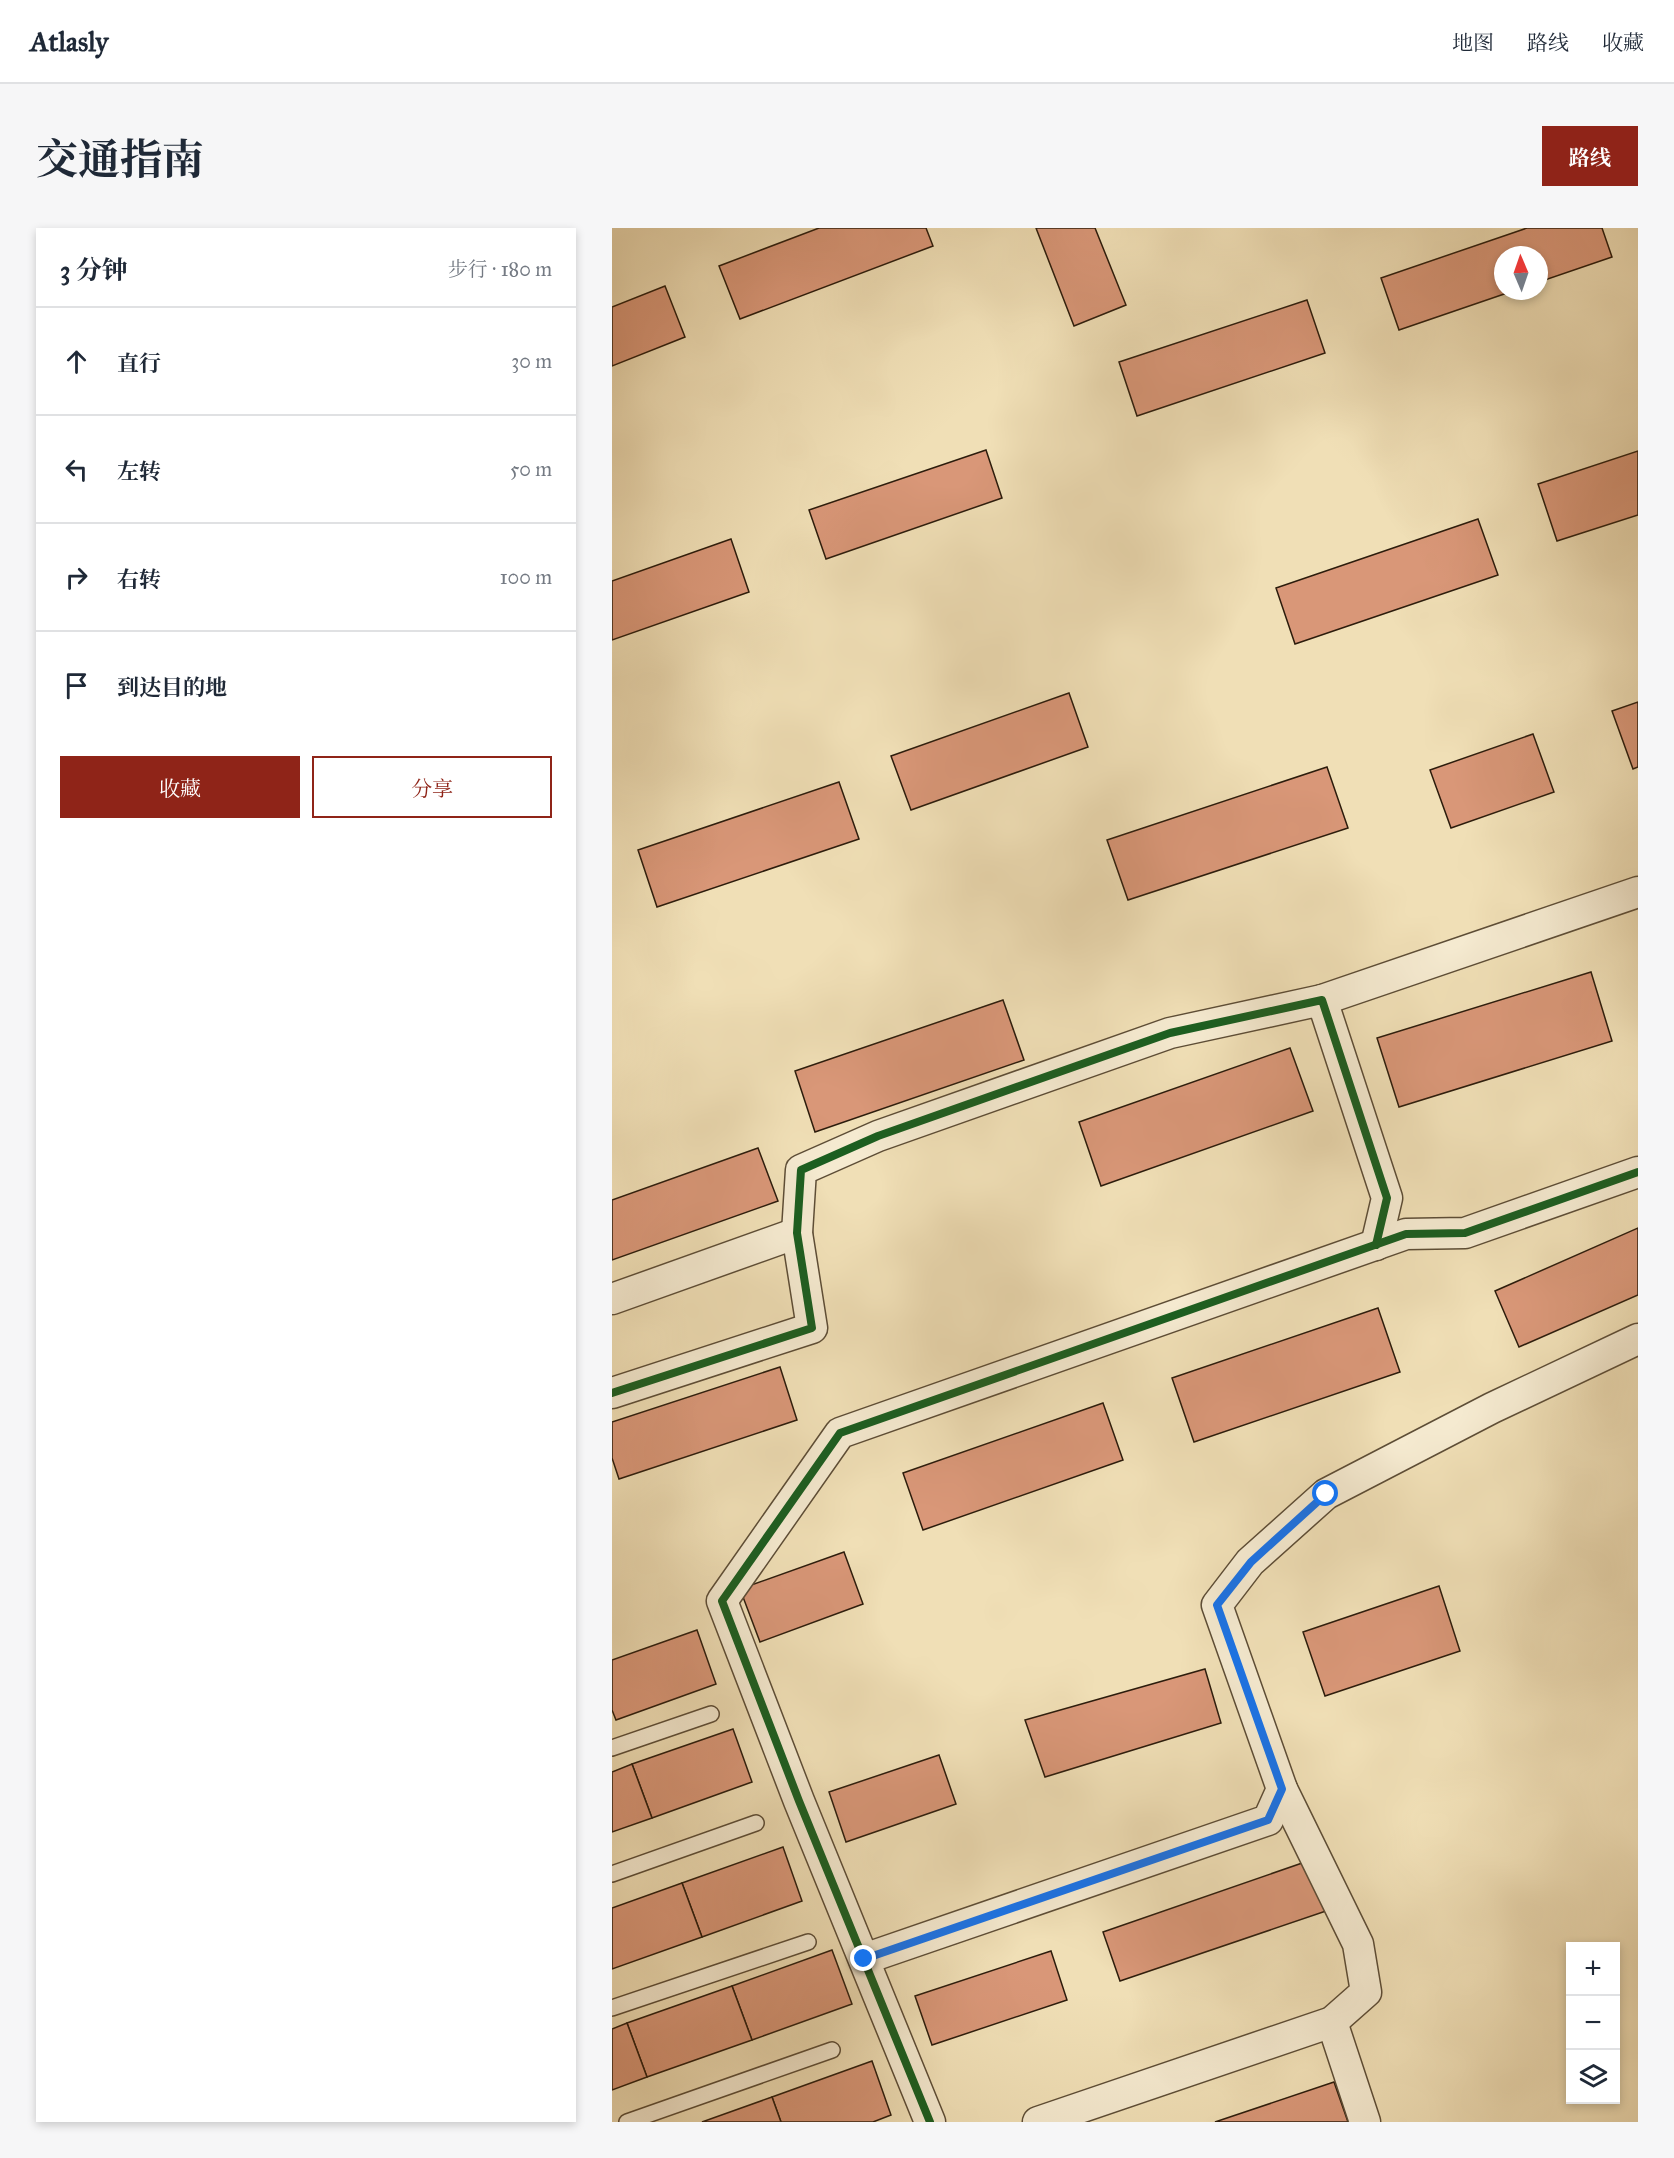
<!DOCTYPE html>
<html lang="zh">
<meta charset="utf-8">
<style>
:root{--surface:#fff;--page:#f6f6f7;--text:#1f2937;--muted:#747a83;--line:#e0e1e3;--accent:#8f2418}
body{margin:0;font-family:"IM FELL Great Primer","Noto Serif SC",serif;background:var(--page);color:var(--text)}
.controls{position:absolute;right:18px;bottom:18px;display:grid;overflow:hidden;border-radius:0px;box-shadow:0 3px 9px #0003}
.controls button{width:54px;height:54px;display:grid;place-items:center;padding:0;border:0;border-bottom:2px solid var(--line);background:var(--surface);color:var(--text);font:30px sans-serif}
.compass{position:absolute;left:882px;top:18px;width:54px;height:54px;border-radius:50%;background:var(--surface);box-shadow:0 3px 9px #0003;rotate:358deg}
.stop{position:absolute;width:18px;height:18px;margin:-14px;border:4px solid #1a73e8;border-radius:50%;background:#fff}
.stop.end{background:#1a73e8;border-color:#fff;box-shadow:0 2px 6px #0008}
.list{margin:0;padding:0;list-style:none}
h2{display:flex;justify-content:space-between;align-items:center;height:78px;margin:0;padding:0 24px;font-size:26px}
h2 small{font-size:20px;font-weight:400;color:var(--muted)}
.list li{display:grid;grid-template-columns:39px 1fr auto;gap:18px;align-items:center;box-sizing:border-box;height:108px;padding:0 24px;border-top:2px solid var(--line)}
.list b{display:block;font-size:22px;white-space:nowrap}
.list em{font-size:20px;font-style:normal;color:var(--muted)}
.actions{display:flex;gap:12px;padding:18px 24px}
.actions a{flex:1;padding:14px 0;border:2px solid var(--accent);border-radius:0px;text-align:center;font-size:21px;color:var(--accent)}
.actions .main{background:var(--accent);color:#fff}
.icon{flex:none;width:33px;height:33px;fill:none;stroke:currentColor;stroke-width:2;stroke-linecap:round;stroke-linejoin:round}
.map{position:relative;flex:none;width:1026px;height:1894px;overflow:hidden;border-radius:0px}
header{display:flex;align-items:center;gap:36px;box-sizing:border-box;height:84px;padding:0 30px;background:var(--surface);border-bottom:2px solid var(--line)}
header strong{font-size:28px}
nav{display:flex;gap:33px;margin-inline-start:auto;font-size:21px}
.intro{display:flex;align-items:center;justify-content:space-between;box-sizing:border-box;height:144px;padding:0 36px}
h1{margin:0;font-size:42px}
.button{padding:15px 27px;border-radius:0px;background:var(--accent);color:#fff;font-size:21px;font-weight:700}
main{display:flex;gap:36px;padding:0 36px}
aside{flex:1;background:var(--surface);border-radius:0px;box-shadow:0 3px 9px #0003}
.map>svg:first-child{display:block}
.building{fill:#d99778;stroke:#2c1c0c;stroke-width:1.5}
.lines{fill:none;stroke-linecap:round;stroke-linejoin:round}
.lane-casing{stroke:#5d4d36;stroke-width:18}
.street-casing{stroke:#5d4d36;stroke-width:33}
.lane{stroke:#f5ead0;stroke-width:15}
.street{stroke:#f5ead0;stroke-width:30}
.cycleway-casing{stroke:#f5ead0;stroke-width:11}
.cycleway{stroke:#1b5e20;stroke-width:8}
.route{stroke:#1a73e8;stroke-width:8}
</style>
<header>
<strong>Atlasly</strong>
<nav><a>地图</a><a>路线</a><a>收藏</a></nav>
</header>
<div class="intro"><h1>交通指南</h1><a class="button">路线</a></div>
<main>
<aside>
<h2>3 分钟<small>步行 · 180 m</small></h2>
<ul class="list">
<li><svg class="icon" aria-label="ahead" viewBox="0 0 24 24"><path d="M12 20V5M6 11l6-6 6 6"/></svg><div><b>直行</b></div><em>30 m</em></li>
<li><svg class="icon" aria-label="left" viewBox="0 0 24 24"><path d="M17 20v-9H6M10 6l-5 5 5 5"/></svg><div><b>左转</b></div><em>50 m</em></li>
<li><svg class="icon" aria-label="right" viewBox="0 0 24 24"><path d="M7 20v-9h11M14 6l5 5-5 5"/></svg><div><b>右转</b></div><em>100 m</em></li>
<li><svg class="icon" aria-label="arrive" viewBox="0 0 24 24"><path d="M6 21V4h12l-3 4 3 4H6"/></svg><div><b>到达目的地</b></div></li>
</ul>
<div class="actions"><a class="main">收藏</a><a>分享</a></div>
</aside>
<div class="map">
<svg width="1026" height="1894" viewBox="0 0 1026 1894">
<rect width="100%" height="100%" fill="#f0dfb6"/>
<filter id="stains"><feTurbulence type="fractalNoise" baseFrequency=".00333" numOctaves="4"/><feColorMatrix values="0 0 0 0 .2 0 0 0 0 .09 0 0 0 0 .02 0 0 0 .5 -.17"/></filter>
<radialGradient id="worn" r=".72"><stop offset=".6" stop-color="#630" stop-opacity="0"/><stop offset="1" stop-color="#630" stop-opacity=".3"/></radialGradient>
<g class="building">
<polygon points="207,0 314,0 321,18 128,91 107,38"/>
<polygon points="424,0 483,0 514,77 462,98"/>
<polygon points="915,0 990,0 1000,29 927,54 927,27 891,27 891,63 901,63 787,102 769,50"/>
<polygon points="53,58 73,109 0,138 0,79"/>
<polygon points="695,72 713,125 525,188 507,134"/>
<polygon points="374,222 390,270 214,331 197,282"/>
<polygon points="1026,223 1026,287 945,313 926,256"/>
<polygon points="866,291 886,347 683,416 664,360"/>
<polygon points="119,311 137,364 0,412 0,353"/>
<polygon points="457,465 476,519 299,582 279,528"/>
<polygon points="1026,474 1026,539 1021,541 1000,483"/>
<polygon points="921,506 942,564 839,600 818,542"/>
<polygon points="715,539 736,600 516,672 495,612"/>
<polygon points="227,554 247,611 45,679 26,622"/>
<polygon points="979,744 1000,813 787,879 765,810"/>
<polygon points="391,772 412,832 203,904 183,843"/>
<polygon points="678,820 701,883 489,958 467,894"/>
<polygon points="146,920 166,973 0,1032 0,972"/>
<polygon points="1026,1000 1026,1067 907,1119 883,1063"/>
<polygon points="766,1080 788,1144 582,1214 560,1150"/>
<polygon points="168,1139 185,1192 7,1251 0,1230 0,1194"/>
<polygon points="491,1175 511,1232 311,1302 291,1245"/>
<polygon points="232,1324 251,1376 148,1414 128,1361"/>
<polygon points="827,1358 848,1423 713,1468 691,1404"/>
<polygon points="85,1402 104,1456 4,1492 0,1482 0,1432"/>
<polygon points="593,1441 609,1495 433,1549 413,1492"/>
<polygon points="121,1501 140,1554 40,1590 20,1536"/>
<polygon points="327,1527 344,1576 234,1614 217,1564"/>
<polygon points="20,1536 40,1590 0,1604 0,1544"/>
<polygon points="171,1619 190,1673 90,1709 70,1655"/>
<polygon points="696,1633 714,1683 508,1753 491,1704"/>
<polygon points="70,1655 90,1709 0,1741 0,1680"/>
<polygon points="220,1722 240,1776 140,1812 120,1758"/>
<polygon points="439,1723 455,1772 320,1817 303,1768"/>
<polygon points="120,1758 140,1812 35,1849 15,1795"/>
<polygon points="15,1795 35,1849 0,1862 0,1801"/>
<polygon points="260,1833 279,1887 261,1894 169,1894 160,1869"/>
<polygon points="722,1854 736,1894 603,1894"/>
<polygon points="160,1869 169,1894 90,1894"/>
</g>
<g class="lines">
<defs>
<g id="lane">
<polyline points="0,1520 99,1486"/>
<polyline points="0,1646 144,1595"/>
<polyline points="0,1780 196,1714"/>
<polyline points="15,1894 220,1822"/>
</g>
<g id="street">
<polyline points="710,772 1026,664"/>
<polyline points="0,1071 185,1005"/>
<polyline points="0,1165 200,1100 185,1005 189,942 266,908 558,805 710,772 775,970 764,1017"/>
<polyline points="252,1731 656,1592 670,1561 605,1377 638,1334 714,1266 880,1180 1026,1111"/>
<polyline points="720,1794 753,1894"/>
<polyline points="318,1894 187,1573 110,1373 228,1205 794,1006 853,1005 1026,944"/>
<polyline points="426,1894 720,1794 754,1764 746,1716 670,1561"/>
</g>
</defs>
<use href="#lane" class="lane-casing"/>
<use href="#street" class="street-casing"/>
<use href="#lane" class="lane"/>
<use href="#street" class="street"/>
<defs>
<g id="cycleway">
<polyline points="0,1165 200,1100 185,1005 189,942 266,908 558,805 710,772 775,970 764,1017"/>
<polyline points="318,1894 187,1573 110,1373 228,1205 794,1006 853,1005 1026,944"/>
</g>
</defs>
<use href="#cycleway" class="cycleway-casing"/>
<use href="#cycleway" class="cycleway"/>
</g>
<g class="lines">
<polyline class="route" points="252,1731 656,1592 670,1561 605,1377 639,1334 714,1266"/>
</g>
<rect width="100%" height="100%" filter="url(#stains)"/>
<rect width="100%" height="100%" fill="url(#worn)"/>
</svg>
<div class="controls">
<button>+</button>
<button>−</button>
<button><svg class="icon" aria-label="layers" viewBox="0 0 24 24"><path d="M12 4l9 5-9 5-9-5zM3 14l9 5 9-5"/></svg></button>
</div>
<svg class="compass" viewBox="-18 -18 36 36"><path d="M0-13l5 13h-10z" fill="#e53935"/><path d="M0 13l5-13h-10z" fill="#747a83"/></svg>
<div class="stop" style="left:714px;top:1266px"></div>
<div class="stop end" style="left:252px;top:1731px"></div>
</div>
</main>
